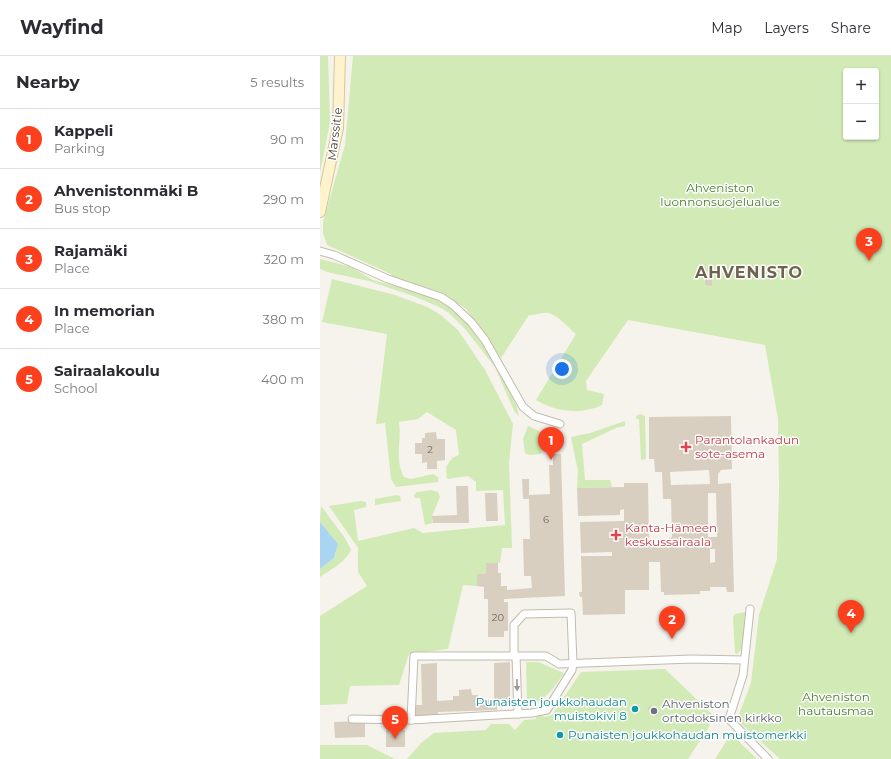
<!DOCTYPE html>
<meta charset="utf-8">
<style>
:root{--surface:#fff;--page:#f7f7f7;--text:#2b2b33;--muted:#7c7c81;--line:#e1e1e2;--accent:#fc3f1d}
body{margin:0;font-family:Montserrat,sans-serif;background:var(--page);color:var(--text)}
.controls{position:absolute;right:12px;top:12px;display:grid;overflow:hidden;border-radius:4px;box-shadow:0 1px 3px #0004}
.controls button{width:36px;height:36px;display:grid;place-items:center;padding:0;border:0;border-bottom:1px solid var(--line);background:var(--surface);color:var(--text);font:20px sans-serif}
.you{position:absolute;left:242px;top:313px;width:14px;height:14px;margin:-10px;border:3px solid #fff;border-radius:50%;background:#1a73e8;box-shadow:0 0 0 6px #1a73e833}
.badge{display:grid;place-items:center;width:26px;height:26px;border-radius:50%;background:var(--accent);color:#fff;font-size:13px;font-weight:700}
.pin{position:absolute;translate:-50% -33px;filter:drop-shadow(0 1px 2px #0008)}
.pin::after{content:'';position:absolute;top:21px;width:14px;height:12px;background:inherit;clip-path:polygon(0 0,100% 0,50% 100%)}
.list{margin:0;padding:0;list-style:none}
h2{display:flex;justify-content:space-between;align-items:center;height:52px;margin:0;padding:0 16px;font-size:17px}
h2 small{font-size:13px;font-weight:400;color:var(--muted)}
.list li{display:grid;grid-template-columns:26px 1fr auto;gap:12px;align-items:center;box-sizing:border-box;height:60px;padding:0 16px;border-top:1px solid var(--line)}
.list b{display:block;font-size:15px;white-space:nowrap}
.list p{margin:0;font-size:13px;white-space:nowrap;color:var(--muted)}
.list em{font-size:13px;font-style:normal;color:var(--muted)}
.map{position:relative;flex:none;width:571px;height:703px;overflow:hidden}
header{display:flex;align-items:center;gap:24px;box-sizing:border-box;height:56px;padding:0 20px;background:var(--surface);border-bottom:1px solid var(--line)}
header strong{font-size:19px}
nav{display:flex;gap:22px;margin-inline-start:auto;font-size:14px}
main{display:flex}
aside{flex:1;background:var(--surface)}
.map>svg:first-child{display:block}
.green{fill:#d2eab5;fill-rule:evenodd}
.water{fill:#a9d4f2}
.building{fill:#d8cfc1;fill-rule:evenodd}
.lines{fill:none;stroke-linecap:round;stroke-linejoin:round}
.minor-casing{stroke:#c2bbae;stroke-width:9}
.secondary-casing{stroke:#d6c79b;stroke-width:12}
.minor{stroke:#fff;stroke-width:7}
.secondary{stroke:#fff3cd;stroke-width:10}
.oneway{fill:#9c9892}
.health-dot{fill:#e0444e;stroke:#fff;stroke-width:1.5}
.culture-dot{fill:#0f9aa8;stroke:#fff;stroke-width:1.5}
.worship-dot{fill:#6b7280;stroke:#fff;stroke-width:1.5}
.labels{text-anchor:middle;stroke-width:3;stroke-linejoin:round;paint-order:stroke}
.number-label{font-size:10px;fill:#6e675b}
.street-label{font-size:12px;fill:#4b4439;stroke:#fff}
.park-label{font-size:12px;fill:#4a7f2a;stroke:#fff}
.health-label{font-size:12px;fill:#be3a42;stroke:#fff;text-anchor:start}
.culture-label{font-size:12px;fill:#0d838f;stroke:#fff;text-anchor:end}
.worship-label{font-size:12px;fill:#5b616d;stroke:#fff;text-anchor:start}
.district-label{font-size:16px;font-weight:bold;letter-spacing:1px;fill:#6e6250;stroke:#fff}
</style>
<header>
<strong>Wayfind</strong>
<nav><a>Map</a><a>Layers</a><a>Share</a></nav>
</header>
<main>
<aside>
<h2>Nearby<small>5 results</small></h2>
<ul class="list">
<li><span class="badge">1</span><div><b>Kappeli</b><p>Parking</p></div><em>90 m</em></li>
<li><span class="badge">2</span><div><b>Ahvenistonmäki B</b><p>Bus stop</p></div><em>290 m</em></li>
<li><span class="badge">3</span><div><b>Rajamäki</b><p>Place</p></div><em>320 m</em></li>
<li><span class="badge">4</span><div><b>In memorian</b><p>Place</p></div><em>380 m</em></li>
<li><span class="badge">5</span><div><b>Sairaalakoulu</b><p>School</p></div><em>400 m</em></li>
</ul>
</aside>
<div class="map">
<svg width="571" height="703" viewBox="0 0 571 703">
<rect width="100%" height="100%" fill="#f6f3ec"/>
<g class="green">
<polygon points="0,0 8,0 10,66 0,117"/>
<path d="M33 0H571V703H460L417 664 431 627 439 559 457 503 459 433 458 363 445 289 308 264 266 325 267 334 284 338 282 349C261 359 236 356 216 344L256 278C248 272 235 255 224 257 218 257 215 260 209 259L181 302 146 253 121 236 72 220 71 218 7 189 3 177V166L25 89ZM526 15H556V81H526Z"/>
<polygon points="0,203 31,211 53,224 106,239 125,248 138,257 151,272 174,305 197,351 199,360 194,355 175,311 145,273 129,257 119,251 96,241 49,225 7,216 0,213"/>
<path d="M12 223 75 239 107 251 121 259 138 274 165 314 193 368 189 407 192 492H182L180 507H166V518H157V530L143 529 128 593 89 598 79 629 30 630 27 648 0 649V560L47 530 38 516V492L9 450 41 445 46 446V451L34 454 38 485 94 472 103 477 185 469 183 434 156 435V426L148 420 127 423 126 411 132 402 139 399 136 374 107 356 98 363 79 366C82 386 74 402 84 421L91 423 113 418 118 421V426L76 431 71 423 65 367 56 368 67 278 2 266Z"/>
<polygon points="320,358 325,360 326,403 321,404 319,363 316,363 316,360"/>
<polygon points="305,365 305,370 296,372 262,388 265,424 290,424 292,431 257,432 258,415 251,381 270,377"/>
<polygon points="208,370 221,376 223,392 221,398 210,399 205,397 203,383"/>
<polygon points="111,434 118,436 120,441 112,460 113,467 105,469 100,442 95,442 94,439 97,436"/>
<polygon points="77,439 80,440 81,445 55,449 55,443"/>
<path d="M1 450 25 482 31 494C26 506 10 514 0 521V513L14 502 18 488 0 466Z"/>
<polygon points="425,556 423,592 417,598 415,597 413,561 415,558"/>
<path d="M206 606H218L244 617C234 631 226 646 207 648Z"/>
<polygon points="345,613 393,659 389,671 368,703 87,703 101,687 114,677 166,674 171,668 189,668 195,674 204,664 216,663 216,659 222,658 224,661 232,659 261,616"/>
<polygon points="411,678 437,703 395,703"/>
<polygon points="0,689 47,689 75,703 0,703"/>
</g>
<polygon class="water" points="0,466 18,488 14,502 0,513"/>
<g class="building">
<polygon points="385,220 392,220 392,230 385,229"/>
<path d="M411 360 412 413 401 414 398 418V428L411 427 414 536H407L406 531H390V535H380V538L344 539V536H341L340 506H329V534H305V558L263 559 262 541H260L259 536H262L261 500H292V496L261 497 260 466 304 465V453L300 454V459L258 460 257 432 304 431V427H328L329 489H345V485H349V482L352 481 351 443H343L342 416H335L334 403H329V361ZM389 414 390 428 351 429 350 416ZM388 437H396L397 481H388ZM390 493H395V506L390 507Z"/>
<polygon points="116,376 117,383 125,383 125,404 117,405 117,413 107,413 107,406 102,407 102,398 95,398 95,387 102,387 102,382 105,382 105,377"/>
<polygon points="233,398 241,398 245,540 184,543 184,546 188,546 188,575 184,575 184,581 168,581 168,543 164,543 164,531 157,530 157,518 166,518 166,507 178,507 178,517 181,517 181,530 187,530 187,534 212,532 211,520 204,520 203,483 210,483 209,443 203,443 202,423 209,423 209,439 230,438 229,409 233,409"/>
<polygon points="136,430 148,430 149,467 113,467 112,460 137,459"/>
<polygon points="165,437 177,437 178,465 166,465"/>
<polygon points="190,606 190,649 177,649 177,654 118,656 118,659 95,660 94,649 102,649 101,608 117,607 117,645 133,644 133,640 139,640 139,634 151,633 152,639 158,639 158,643 174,644 174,607"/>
<polygon points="331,649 340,657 336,661 327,653"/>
<polygon points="45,665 45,681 15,682 14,666"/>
<rect x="66" y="674" width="19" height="17"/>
</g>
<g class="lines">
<defs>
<g id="minor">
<polyline points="0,195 14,199 68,223 121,241 133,249 151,266 165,284 203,351 214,360 240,368"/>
<polyline points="430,553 423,619 409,663 448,703"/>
<polyline points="196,600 198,658"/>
<polyline points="32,663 91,664 212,657 227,654 252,614 253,607 251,557 204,558 194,569 194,600"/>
<polyline points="91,664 94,600 226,600 239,608 372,603 424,604"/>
</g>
<polyline id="secondary" points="0,156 18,72 20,0"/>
</defs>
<use href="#minor" class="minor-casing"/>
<use href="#secondary" class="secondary-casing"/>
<use href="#minor" class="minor"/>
<use href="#secondary" class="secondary"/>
</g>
<defs><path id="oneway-solid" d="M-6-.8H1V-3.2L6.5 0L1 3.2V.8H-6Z"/></defs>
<use class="oneway" href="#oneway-solid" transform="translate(197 629) rotate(89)"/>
<g class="health-dot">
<path d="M364 385h4v4h4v4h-4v4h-4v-4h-4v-4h4z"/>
<path d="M294 473h4v4h4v4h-4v4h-4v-4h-4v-4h4z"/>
</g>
<g class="culture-dot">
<circle cx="315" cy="653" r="4"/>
<circle cx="240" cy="679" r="4"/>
</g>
<circle class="worship-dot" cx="334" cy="655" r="4"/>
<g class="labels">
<g class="number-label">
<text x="110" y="397">2</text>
<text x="226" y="467">6</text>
<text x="178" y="565">20</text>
</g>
<g class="street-label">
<text transform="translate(15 78) rotate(-83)" y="4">Marssitie</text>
</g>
<g class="park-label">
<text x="400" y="136">Ahveniston<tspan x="400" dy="14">luonnonsuojelualue</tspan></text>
<text x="516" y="645">Ahveniston<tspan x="516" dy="14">hautausmaa</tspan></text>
</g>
<g class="health-label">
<text x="375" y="388">Parantolankadun<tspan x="375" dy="14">sote-asema</tspan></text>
<text x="305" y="476">Kanta-Hämeen<tspan x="305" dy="14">keskussairaala</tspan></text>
</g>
<g class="culture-label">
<text x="307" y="650">Punaisten joukkohaudan<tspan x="307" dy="14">muistokivi 8</tspan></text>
<text x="248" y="683" text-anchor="start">Punaisten joukkohaudan muistomerkki</text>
</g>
<g class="worship-label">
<text x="342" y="652">Ahveniston<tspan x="342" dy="14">ortodoksinen kirkko</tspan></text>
</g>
<g class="district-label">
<text x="429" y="222">AHVENISTO</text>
</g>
</g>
</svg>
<div class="controls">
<button>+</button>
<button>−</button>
</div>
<div class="you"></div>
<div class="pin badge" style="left:231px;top:404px">1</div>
<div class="pin badge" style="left:352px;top:583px">2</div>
<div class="pin badge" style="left:549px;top:205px">3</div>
<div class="pin badge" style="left:531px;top:577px">4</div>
<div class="pin badge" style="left:75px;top:683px">5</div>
</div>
</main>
